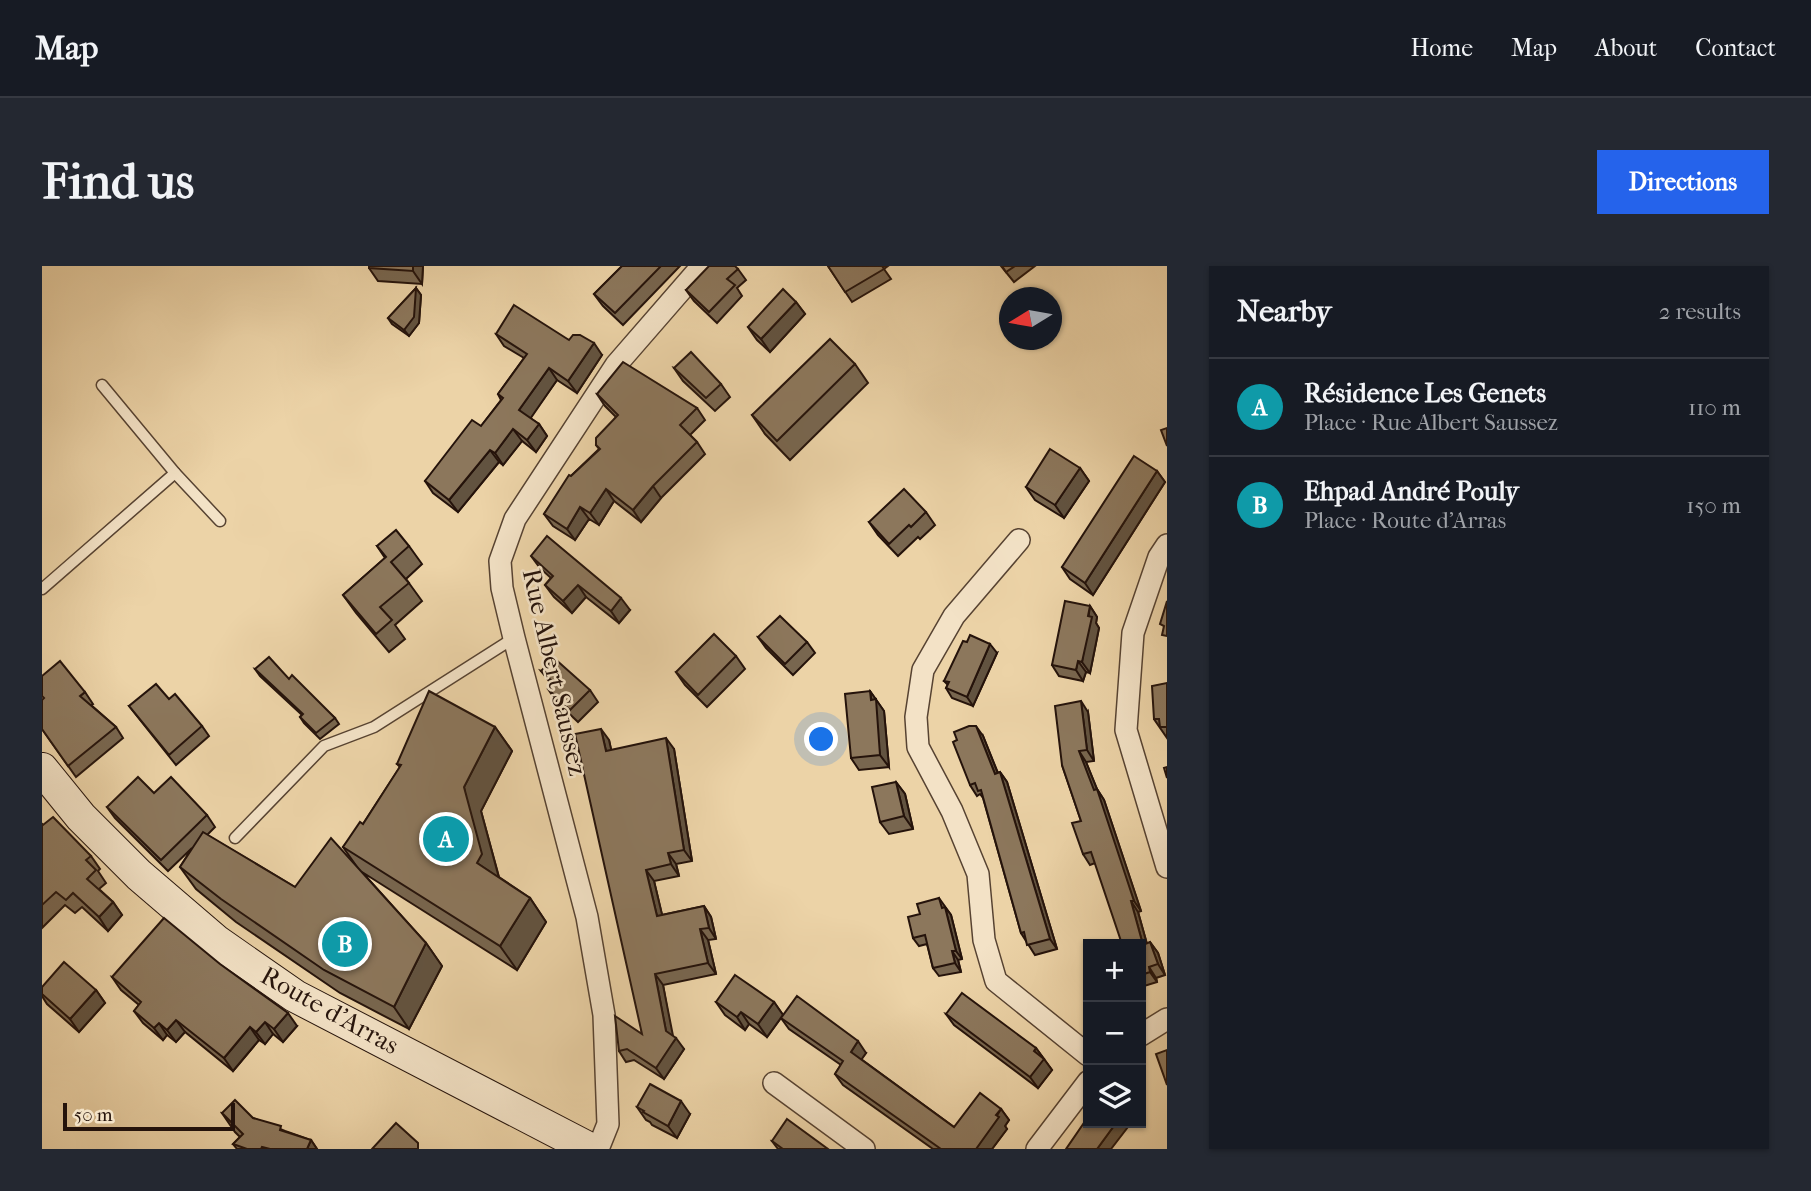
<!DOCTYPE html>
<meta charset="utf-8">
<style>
:root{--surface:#171b24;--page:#242831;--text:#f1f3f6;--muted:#9ea1a6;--line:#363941;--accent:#2563eb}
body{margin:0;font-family:"IM FELL French Canon",serif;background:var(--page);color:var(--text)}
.controls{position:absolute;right:21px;bottom:21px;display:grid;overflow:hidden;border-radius:0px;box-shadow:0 2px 5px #0004}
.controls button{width:63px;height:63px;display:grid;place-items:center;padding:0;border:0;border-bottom:2px solid var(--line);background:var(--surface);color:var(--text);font:35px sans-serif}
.compass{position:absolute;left:957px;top:21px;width:63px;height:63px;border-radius:50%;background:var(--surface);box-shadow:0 2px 5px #0004;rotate:259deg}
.scale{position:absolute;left:21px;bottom:18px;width:172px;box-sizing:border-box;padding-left:7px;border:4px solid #25130b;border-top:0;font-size:19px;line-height:24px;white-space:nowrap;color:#25130b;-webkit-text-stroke:5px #f3e2c6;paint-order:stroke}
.you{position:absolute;left:780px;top:474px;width:24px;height:24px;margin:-18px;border:5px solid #fff;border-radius:50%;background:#1a73e8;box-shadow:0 0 0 10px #1a73e833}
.badge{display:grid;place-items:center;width:46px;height:46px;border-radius:50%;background:var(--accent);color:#fff;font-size:23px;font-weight:700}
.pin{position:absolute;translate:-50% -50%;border:4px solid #fff;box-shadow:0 2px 7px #0006}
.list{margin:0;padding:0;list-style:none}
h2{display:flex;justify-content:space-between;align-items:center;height:91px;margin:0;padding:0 28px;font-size:30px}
h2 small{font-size:23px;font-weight:400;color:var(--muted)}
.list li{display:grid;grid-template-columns:46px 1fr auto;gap:21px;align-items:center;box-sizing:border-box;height:98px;padding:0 28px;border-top:2px solid var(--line)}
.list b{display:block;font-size:26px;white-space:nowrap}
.list p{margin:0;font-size:23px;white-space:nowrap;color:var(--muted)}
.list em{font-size:23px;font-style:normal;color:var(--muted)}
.icon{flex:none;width:38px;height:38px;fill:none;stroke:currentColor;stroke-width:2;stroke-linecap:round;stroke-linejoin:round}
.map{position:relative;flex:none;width:1125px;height:883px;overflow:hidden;border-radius:0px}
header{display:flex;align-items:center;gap:42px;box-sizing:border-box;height:98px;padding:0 35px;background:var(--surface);border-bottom:2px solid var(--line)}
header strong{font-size:33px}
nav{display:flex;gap:38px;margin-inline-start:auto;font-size:24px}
.intro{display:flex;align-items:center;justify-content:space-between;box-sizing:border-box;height:168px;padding:0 42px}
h1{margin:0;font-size:49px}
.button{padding:18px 32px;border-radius:0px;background:var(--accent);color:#fff;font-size:24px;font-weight:700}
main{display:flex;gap:42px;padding:0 42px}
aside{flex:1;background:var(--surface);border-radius:0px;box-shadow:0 2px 5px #0004}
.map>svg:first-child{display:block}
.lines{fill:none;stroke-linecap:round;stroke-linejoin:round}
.lane-casing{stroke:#574332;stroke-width:13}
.street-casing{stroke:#574332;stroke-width:24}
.secondary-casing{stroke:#25130b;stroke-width:34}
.lane{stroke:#f3e2c6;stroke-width:10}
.street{stroke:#f3e2c6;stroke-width:21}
.secondary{stroke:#f3e2c6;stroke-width:32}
.wall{fill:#78664f;stroke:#25130b;stroke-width:2}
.shaded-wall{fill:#625340;stroke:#25130b;stroke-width:2}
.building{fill:#8c775c;stroke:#25130b;stroke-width:2}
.labels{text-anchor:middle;stroke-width:5;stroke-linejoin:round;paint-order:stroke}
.street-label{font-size:26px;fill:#25130b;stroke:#f3e2c6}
</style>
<header>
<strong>Map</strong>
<nav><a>Home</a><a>Map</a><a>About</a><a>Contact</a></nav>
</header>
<div class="intro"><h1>Find us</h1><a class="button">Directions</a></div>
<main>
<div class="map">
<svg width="1125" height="883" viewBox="0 0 1125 883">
<rect width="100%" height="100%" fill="#ecd3a7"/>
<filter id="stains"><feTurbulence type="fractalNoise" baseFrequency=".00286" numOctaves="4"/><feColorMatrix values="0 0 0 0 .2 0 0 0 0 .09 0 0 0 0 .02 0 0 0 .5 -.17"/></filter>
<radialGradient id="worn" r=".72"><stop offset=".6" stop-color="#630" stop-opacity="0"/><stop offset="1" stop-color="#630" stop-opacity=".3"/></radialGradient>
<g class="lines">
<defs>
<g id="lane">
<polyline points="133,207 178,255"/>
<polyline points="0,323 133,207 60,119"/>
<polyline points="193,572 282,480 332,461 472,372"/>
</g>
<g id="street">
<polyline points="977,274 912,350 881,404 874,451 876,481 910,545 936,608 942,674 954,715 1046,789"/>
<polyline points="1125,279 1117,291 1091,367 1084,464 1125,601"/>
<polyline points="1099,769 1125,753"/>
<polyline points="732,817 822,883"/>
<polyline points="556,883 566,858 562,749 545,651 472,372 460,322 458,295 473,253 574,99 660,0"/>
<polyline points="995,883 1046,816"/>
</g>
<polyline id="secondary" points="0,503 39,551 97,609 174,675 253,730 548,883"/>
</defs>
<use href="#lane" class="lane-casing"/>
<use href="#street" class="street-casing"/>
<use href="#secondary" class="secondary-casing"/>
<use href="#lane" class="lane"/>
<use href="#street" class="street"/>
<use href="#secondary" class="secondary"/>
</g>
<g class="wall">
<polygon points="327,0 381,0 380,18 336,15 327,2"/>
<polygon points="580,0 638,0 581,59 561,40 552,28"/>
<polygon points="786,0 846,0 842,3 849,13 810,36"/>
<polygon points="959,0 993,0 972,16"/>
<polygon points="696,3 704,14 695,22 700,30 675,57 652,35 644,24"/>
<polygon points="374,22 379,29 377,57 367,70 350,58 346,52"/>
<polygon points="754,36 763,48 728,86 715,74 706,61"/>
<polygon points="454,68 527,74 560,89 535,127 515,114 488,152 497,158 505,170 494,186 480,175 461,199 457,196 416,246 391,227 383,215 439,160 459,134 456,128 482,92 462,80"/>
<polygon points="813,98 826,117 748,194 723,168 710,149"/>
<polygon points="632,102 679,118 688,131 673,145 641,115"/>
<polygon points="555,128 655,142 663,154 648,169 655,176 663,188 619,232 599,256 572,235 557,259 547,253 533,274 511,260 502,248 529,210 557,183 554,179 574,151 563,140"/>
<polygon points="1038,202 1047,215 1022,252 993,234 984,221"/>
<polygon points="1115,205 1123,216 1051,329 1028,313 1020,301"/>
<polygon points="884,246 893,259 878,273 876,271 856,290 836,269 827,256"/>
<polygon points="335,280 367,280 380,298 364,313 380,335 353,359 363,373 347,386 314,347 301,329 343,292"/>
<polygon points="489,290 588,344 577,357 544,331 530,347 512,331 503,319 509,312 498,302"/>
<polygon points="1048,340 1055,351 1054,357 1057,362 1048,407 1044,406 1041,415 1017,410 1010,399"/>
<polygon points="716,371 765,376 773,387 751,409 724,382"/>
<polygon points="955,387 931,440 910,432 904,422 906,419 902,415"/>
<polygon points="694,390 703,403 665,441 643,419 634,406"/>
<polygon points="213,403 247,413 293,452 297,458 278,473 262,457 258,451 260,449 218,410"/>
<polygon points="499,405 548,424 556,436 536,456 514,435 506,423 510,419"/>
<polygon points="1125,417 1125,472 1112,453"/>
<polygon points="828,425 842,445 847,501 817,504 809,492"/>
<polygon points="43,426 51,438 49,439 74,461 81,472 34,511 0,463"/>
<polygon points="127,433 160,460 167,470 134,499 87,440"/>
<polygon points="1046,446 1052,495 1044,496 1055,523 1062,534 1099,645 1096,646 1105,678 1108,676 1116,687 1123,709 1114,712 1115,716 1099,721 1099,678 1053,597 1048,599 1041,588 1039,555 1020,499"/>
<polygon points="453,461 470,485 439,545 457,611 488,632 504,656 475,704 320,606 384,677 400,700 367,763 298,727 194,656 154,623 138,601 150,582 126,605 73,552 65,541 112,527 165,549 173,561 165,569 253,621 315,601 301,581 321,558 358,501 355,498"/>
<polygon points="941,470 956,507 958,506 965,516 1015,683 993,689 979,667 941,532 938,528 935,530 928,519"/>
<polygon points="567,474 569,484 632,483 650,595 634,598 637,610 612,615 620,649 662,640 669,651 674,673 666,674 674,708 621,719 630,770 642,783 622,813 592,794 584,796 577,785 600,768"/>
<polygon points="854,516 863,528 871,563 847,568 838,556"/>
<polygon points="0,558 49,590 58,603 56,605 64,617 57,623 71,636 80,649 66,665 40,641 33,647 23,639 0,662"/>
<polygon points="897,632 909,649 920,693 916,694 919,706 897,710 891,702 885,678 877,680 871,672 878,648"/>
<polygon points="70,711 255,760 241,776 231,768 223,778 217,774 191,805 143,766 134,776 125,769 121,774 101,757 92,745 97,739 79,724"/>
<polygon points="0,721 54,724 63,737 37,766 5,738 0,730"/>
<polygon points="674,736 732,736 741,749 725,771 707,758 703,764 683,749"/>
<polygon points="904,748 994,782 1010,804 996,822 912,759"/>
<polygon points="739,752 824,787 819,793 912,861 959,843 967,854 963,860 965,863 950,883 891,883 801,819 793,808 799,799 747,763"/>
<polygon points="595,841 648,848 635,872 610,859 608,856 604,854"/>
<polygon points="180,847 211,852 243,865 269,874 275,883 195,883 191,878 198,871 193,866"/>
<polygon points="730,875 786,883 736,883"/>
</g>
<g class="shaded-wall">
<polygon points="371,0 381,0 380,18 371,5"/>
<polygon points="374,22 379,29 377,57 367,70 362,64"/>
<polygon points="754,36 763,48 728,86 719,73"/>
<polygon points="552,77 560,89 535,127 526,115"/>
<polygon points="507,102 515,114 486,156 477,144"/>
<polygon points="497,158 505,170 494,186 485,174"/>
<polygon points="471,163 480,175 461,199 453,187"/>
<polygon points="448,184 457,196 416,246 407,234"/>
<polygon points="1038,202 1047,215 1022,252 1013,239"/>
<polygon points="1115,205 1123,216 1051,329 1043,317"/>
<polygon points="611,220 619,232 599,256 591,244"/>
<polygon points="564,223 572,235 557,259 548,247"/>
<polygon points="538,241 547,253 533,274 525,263"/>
<polygon points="536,319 544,331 530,347 521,335"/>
<polygon points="579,332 588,344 577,357 569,345"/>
<polygon points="1048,340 1055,351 1054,357 1057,362 1048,407 1040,396"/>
<polygon points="948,378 955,387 931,440 925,431"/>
<polygon points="1036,395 1044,406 1041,415 1034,404"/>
<polygon points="828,425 842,445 847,501 838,489"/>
<polygon points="1039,435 1046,446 1052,495 1045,484"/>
<polygon points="934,460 941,470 960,518 953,508"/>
<polygon points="453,461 470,485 439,545 457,612 435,597 422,521"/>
<polygon points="559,463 567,474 572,496 564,485"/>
<polygon points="624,472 632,483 650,595 642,584"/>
<polygon points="1037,485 1044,496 1058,531 1055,523 1062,534 1099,645 1092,635"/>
<polygon points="958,506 965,516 1015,683 1008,673"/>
<polygon points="854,516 863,528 871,563 862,550"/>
<polygon points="626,587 634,598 637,610 629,598"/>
<polygon points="604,604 612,615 623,661 615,650"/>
<polygon points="488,632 504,656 475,704 458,680"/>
<polygon points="1089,635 1096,646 1108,689 1101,679"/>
<polygon points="71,636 80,649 66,665 57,651"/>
<polygon points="662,640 669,651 674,673 667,662"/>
<polygon points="903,641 909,649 920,693 914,685"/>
<polygon points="658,663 666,674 674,708 666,697"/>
<polygon points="1108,676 1116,687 1123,709 1116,698"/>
<polygon points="384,677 400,700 367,763 352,741"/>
<polygon points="910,685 916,694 919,706 913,697"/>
<polygon points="1107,701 1114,712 1115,716 1108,706"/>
<polygon points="613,708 621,719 632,775 634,772 642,783 622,813 614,802 624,765"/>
<polygon points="54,724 63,737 37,766 28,753"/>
<polygon points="732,736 741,749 725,771 716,758"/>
<polygon points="699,746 707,758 703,764 695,751"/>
<polygon points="246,747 255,760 241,776 232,763"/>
<polygon points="134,754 143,766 134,776 125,764"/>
<polygon points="223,756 231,768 223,778 214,766"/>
<polygon points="117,757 125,769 121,774 112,762"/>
<polygon points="208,761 217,774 191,805 182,792"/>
<polygon points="816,775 824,787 817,797 809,786"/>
<polygon points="994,782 1010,804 996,822 988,811 992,785"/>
<polygon points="639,835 648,848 635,872 626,860"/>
<polygon points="959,843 967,854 963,860 965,863 950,883 934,883"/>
<polygon points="1074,857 1089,857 1069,883 1055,883"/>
<polygon points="269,874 275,883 265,883"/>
</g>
<g class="building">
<polygon points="327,0 371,0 371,5 327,2"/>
<polygon points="580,0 619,0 573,47 552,28"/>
<polygon points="667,0 693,0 696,3 685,13 693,19 667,46 644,24"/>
<polygon points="786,0 840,0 842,3 803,26"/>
<polygon points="960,0 973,0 964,6"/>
<polygon points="374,22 372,51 362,64 346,52"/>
<polygon points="741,23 754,36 719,73 706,61"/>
<polygon points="472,39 527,74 531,69 538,69 552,77 526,115 507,102 477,144 497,158 485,174 471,163 453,187 448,184 407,234 383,215 430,154 439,160 461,132 456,128 485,88 454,68"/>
<polygon points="788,73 813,98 735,175 710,149"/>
<polygon points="649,86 679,118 664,132 632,102"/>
<polygon points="581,96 655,142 638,159 655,176 611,220 591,244 564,223 548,247 538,241 525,263 502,248 527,209 529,210 558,183 554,179 554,172 576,149 555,128"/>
<polygon points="1125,162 1125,180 1119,164"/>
<polygon points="1008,183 1038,202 1013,239 984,221"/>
<polygon points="1092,190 1115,205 1043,317 1020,301"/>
<polygon points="862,223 884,246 869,261 867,259 847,278 827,256"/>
<polygon points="354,264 367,280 349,296 367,317 338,341 350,354 334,368 301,329 344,291 335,280"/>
<polygon points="505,270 579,332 569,345 536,319 521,335 503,319 511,310 489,290"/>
<polygon points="1023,335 1048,340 1046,350 1050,351 1040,396 1036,395 1034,404 1010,399"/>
<polygon points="1125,335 1125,370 1120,369 1122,360 1118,358"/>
<polygon points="738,350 765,376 743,398 716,371"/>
<polygon points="672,368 694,390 656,429 634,406"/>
<polygon points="928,369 948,378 925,431 904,422 907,416 902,415 921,375 925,376"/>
<polygon points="227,391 247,413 250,409 293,452 274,467 258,451 261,448 213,403"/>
<polygon points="512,392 548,424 528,444 506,423 512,417 499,405"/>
<polygon points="18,395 43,426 38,430 74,461 26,500 0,463 0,434 2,432 0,430 0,410"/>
<polygon points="1125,417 1125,461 1118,461 1117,453 1112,453 1110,420"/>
<polygon points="114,418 127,433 133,428 160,460 127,489 87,440"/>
<polygon points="387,425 453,461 422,521 440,588 435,597 488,632 458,680 301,581 318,556 321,558 359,499 355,498"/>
<polygon points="828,425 829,434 834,433 838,489 809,492 803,428"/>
<polygon points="1039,435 1045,484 1037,485 1052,524 1055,523 1092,635 1089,635 1101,679 1108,676 1116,698 1107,701 1108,706 1099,709 1099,678 1080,678 1049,586 1041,588 1030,557 1039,555 1020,499 1013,440"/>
<polygon points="927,460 934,460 953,508 958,506 1008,673 985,679 982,666 979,667 939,524 936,525 933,517 928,519 911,476 915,474 912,466"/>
<polygon points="559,463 564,485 624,472 642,584 626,587 629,598 604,604 615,650 662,640 667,662 658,663 666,697 613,708 624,765 634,772 614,802 585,783 577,785 573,750 600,768 533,468"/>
<polygon points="1125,501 1125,512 1122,502"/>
<polygon points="96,511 112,527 129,511 165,549 119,594 65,541"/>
<polygon points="854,516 862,550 838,556 830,521"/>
<polygon points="11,551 49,590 44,594 54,604 45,613 71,636 57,651 31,627 24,634 14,626 0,639 0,558 1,559"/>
<polygon points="161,566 253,621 289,572 384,677 352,741 282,704 179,633 138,601"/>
<polygon points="897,632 900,642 903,641 914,685 910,685 913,697 891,702 883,669 871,672 866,651 878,648 875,638"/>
<polygon points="122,652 178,698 246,747 232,763 223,756 214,766 208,761 182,792 134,754 125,764 117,757 112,762 92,745 99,736 70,711"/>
<polygon points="22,696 54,724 28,753 0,728 0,721"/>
<polygon points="693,709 732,736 716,758 699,746 695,751 674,736"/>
<polygon points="920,727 994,782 992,785 1002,793 988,811 904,748"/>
<polygon points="755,730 816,775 809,786 912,861 938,827 959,843 954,849 957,851 934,883 899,883 793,808 801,795 739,752"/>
<polygon points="1125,784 1125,819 1114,788"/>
<polygon points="608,818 639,835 626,860 601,846 602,845 595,841"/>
<polygon points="193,834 211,852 239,860 238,864 269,874 265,883 228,883 220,881 219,883 205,883 191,878 201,868 180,847"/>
<polygon points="1046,851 1046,857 1074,857 1055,883 1024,883"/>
<polygon points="745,853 786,883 741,883 730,875"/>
<polygon points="354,857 376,877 376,883 330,883"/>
</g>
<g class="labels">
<g class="street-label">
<text transform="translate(513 406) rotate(77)" y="9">Rue Albert Saussez</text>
<text transform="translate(288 744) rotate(29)" y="9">Route d'Arras</text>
</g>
</g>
<rect width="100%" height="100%" filter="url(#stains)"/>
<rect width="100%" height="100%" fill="url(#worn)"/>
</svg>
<div class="controls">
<button>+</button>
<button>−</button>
<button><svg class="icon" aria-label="layers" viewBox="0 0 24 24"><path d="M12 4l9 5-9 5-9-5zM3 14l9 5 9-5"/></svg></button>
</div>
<svg class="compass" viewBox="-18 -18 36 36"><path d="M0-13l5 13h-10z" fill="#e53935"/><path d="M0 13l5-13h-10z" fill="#9ea1a6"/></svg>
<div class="scale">50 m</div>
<div class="you"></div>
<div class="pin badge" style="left:404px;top:573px;background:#0f9aa8">A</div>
<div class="pin badge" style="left:303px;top:678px;background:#0f9aa8">B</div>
</div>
<aside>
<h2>Nearby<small>2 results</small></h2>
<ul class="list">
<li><span class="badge" style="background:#0f9aa8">A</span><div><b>Résidence Les Genets</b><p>Place · Rue Albert Saussez</p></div><em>110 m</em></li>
<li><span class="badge" style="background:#0f9aa8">B</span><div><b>Ehpad André Pouly</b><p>Place · Route d'Arras</p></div><em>150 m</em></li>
</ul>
</aside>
</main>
